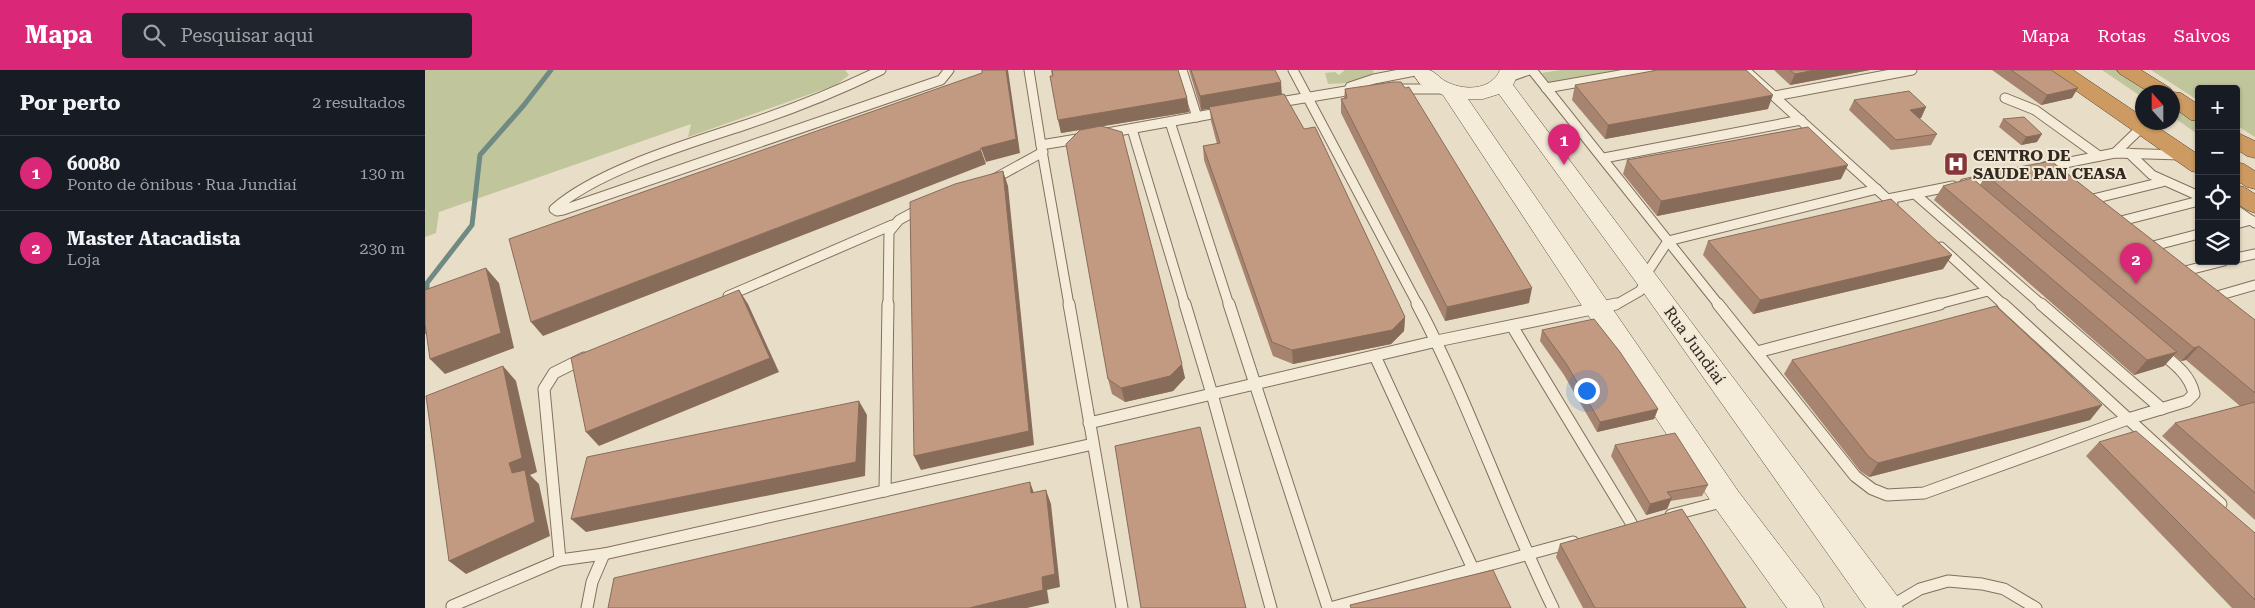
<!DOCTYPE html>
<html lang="pt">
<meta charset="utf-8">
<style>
:root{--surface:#171b24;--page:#20242c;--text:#f1f3f6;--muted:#9ea1a6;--line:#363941;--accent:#db2777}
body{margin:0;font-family:"Roboto Serif",serif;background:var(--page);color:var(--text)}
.controls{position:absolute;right:15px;top:15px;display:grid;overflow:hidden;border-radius:5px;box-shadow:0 1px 4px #0004}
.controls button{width:45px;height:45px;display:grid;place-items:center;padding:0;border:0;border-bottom:1px solid var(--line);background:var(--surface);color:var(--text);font:25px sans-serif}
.compass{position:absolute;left:1710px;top:15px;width:45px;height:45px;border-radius:50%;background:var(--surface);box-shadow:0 1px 4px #0004;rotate:339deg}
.you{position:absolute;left:1161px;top:320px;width:18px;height:18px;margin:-12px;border:4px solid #fff;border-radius:50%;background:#1a73e8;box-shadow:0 0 0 8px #1a73e833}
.badge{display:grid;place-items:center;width:32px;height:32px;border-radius:50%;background:var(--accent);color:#fff;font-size:16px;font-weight:700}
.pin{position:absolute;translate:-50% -41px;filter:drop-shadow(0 1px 2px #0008)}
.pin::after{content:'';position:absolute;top:26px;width:18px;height:15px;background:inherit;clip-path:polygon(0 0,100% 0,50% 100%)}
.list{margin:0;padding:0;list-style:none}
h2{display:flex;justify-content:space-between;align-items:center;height:65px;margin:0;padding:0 20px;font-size:21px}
h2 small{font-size:16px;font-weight:400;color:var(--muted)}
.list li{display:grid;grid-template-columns:32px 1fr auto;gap:15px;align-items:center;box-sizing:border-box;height:75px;padding:0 20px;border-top:1px solid var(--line)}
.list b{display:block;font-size:19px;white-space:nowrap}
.list p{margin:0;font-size:16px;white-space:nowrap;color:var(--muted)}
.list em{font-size:16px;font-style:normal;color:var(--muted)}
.icon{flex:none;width:28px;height:28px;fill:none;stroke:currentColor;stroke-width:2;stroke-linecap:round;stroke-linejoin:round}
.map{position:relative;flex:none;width:1830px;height:538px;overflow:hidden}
header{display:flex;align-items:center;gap:30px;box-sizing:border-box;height:70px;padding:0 25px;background:var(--accent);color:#fff}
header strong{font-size:24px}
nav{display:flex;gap:28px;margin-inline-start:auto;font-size:18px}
.search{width:350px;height:45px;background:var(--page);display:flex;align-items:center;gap:12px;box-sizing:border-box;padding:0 18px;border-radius:5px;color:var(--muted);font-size:19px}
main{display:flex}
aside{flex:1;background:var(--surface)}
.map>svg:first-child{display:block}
.green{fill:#c1c59c}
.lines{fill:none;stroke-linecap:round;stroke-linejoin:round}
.stream-far1{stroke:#6f8a82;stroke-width:5}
.stream{stroke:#6f8a82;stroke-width:6}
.lane-far1-casing{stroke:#82705e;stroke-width:11}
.lane-casing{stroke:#82705e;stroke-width:13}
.secondary-casing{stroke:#635241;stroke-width:1}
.highway-casing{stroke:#503f32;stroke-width:1}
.lane-far1{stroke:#f4ebd9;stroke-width:9}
.lane{stroke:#f4ebd9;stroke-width:11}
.secondary{fill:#f4ebd9;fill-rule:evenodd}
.highway{fill:#cd9b62;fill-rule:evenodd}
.wall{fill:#a7846f}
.shaded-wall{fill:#886c5a}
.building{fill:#c29a81;stroke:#886c5a}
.labels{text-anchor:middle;stroke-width:4;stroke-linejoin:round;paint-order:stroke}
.poi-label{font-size:16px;font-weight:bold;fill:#342920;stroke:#f1e8d5;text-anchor:start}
.street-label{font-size:16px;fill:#342920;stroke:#f1e8d5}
</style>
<header>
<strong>Mapa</strong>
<div class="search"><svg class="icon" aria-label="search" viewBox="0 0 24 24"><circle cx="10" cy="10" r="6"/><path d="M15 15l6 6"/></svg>Pesquisar aqui</div>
<nav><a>Mapa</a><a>Rotas</a><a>Salvos</a></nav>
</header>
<main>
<aside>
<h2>Por perto<small>2 resultados</small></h2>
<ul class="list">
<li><span class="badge">1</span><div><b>60080</b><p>Ponto de ônibus · Rua Jundiaí</p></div><em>130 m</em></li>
<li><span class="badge">2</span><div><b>Master Atacadista</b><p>Loja</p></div><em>230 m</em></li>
</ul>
</aside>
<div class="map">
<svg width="1830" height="538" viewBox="0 0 1830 538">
<rect width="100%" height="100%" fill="#e8ddc6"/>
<g class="green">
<polygon points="0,0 420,0 424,5 411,15 263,67 266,54 14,142 11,163 0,167"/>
<path d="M920 0H947L949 2C937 14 919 13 903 14L900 3 910 2 914 5Z"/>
<polygon points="1135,0 1220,0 1125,15 1117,3"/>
<polygon points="1677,0 1699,0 1734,22 1718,22 1717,27"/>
<polygon points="1726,0 1830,0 1830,67 1811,55 1811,19 1774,19 1774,31"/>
<polygon points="1748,31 1774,49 1774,65 1748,47"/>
</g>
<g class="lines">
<polyline class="stream-far1" points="2,226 2,213 47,155 55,85 99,35 126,0"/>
<polyline class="stream" points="0,261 1,248"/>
<defs>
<g id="lane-far1">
<path d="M456 0C413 21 368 39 323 54 266 73 173 100 129 139L132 141 138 140 516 10 524 0"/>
<polyline points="604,0 616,75"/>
<polyline points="757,0 772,47"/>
<polyline points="868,0 993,235"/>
<polyline points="1107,0 1294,235"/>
<polyline points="1320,0 1468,134"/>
<polyline points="1084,7 1104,0"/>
<polyline points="925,17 949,9 995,0"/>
<polyline points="1121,18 1223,0"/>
<polyline points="973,19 1017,19"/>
<polyline points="1350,26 1487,0"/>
<polyline points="1580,28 1610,40 1674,86"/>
<polyline points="849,33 933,19"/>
<polyline points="745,52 804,235"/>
<polyline points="707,59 760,235"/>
<polyline points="682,63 798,42"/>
<polyline points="1690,83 1718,56"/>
<polyline points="1704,83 1727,105 1774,126"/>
<polyline points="1179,88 1376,50"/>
<polyline points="1620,97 1690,83 1756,85"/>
<polyline points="567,110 618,82"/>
<polyline points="1539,114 1572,107"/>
<polyline points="1490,124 1617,235"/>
<polyline points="1463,129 1528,116"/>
<polyline points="1668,129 1737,112"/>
<polyline points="1811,140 1830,153"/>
<polyline points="1696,151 1774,131"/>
<polyline points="1811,154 1826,150"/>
<polyline points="1728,176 1774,164"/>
<polyline points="1516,177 1579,235"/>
<polyline points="1811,188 1830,184"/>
<polyline points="1760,201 1799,191"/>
<polyline points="303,226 467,155"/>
<polyline points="1792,226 1830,215"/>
<polyline points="463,235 464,162 474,150 498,137"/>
<polyline points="644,235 616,75 658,68"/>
<polyline points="1185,235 1194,233 1215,221 1219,214 1220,206 1243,171 1452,119"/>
<polyline points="1510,235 1563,221"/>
</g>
<g id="lane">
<polyline points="644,234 697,538"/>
<polyline points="760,234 787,324 846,538"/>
<polyline points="804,234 903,538"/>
<path d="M992 234C1044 332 1079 438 1128 538"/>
<path d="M1293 234 1430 406 1447 419 1462 425 1499 423 1703 349 1762 331 1769 324C1765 305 1750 294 1735 282"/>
<polyline points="1578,234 1796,434"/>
<polyline points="1616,234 1737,339"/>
<polyline points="1087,256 1208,456"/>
<polyline points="1332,282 1515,234"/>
<polyline points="950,286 1048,499"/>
<polyline points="664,353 1012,271 1191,234"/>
<polyline points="460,421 463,234"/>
<polyline points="1246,445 1300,431"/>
<polyline points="135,490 119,319 129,303 159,288"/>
<polyline points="27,536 135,490 179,484 668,374"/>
<polyline points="162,538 167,512 179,484"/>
<polyline points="905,538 1148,472"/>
<polyline points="1463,538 1495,519 1523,511 1557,514 1579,519 1611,538"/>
</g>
<path id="secondary" d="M985 0C991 0 999 0 1004 0 1009 1 1015 8 1020 11 1038 21 1066 21 1075 0H1095L1088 15 1473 527 1478 538H1441L1211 212 1074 24 1058 29H1043L1313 421 1394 527 1399 538H1362L1291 439 1018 25 995 14Z"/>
<g id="highway">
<polygon points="1624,0 1648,0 1718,47 1718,52 1725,52 1774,85 1774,103 1766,101 1627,4"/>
<polygon points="1692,0 1716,0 1745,18 1748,22 1756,23 1774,35 1774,51 1766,50 1748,37 1748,22 1724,22 1695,4"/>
<polygon points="1811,62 1830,71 1830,88 1822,86 1811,79"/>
<polygon points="1811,92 1819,94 1830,101 1830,119 1822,117 1811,110"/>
<polygon points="1811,115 1819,117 1830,124 1830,143 1822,140 1811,133"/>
</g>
</defs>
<use href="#lane-far1" class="lane-far1-casing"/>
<use href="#lane" class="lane-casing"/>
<use href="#secondary" class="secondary-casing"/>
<use href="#highway" class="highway-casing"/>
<use href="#lane-far1" class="lane-far1"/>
<use href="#lane" class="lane"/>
<use href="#secondary" class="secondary"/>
<use href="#highway" class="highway"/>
</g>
<g class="wall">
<polygon points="626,0 753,0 762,28 764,42 678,56 760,308 748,321 700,332 687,324 683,309 654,60 636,63 627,6"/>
<polygon points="764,0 850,0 857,25 980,247 979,261 966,274 868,294 848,286 779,90 778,76 792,74 786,51 785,39 776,40"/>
<polygon points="1349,0 1445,0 1365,15"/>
<polygon points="1567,0 1626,0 1647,28 1616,35"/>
<polygon points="1150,15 1343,39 1180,69 1147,30"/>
<polygon points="980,18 1104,233 1020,251 916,43 916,29 919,29 920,19"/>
<polygon points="1429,30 1501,37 1496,48 1493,48 1512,64 1506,75 1466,80 1424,40"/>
<polygon points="1578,49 1612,72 1596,75 1574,57"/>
<polygon points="1202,90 1416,109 1232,146 1198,104"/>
<polygon points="1562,103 1830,250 1830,450 1737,366 1750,353 1815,336 1761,290 1756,291 1749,285 1739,296 1709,305 1509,130 1518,116 1555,115"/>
<polygon points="1283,171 1527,185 1518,199 1328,244 1278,185"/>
<polygon points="1117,260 1233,339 1229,349 1172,362 1139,305 1115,271"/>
<polygon points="1367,290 1677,335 1665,350 1444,407 1435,401 1359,304"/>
<polygon points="1674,372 1830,463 1830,538 1807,538 1661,386"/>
<polygon points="1190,375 1283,415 1277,426 1245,431 1242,439 1221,445 1186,386"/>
<polygon points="1135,474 1321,538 1158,538 1131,487"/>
</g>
<g class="shaded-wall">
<polygon points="581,0 583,0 595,83 561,92 556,78"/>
<polygon points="1390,0 1445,0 1365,15 1370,4"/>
<polygon points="856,12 857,26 776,40 775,26"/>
<polygon points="1653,18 1647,28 1616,35 1622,25"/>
<polygon points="1348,25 1343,39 1180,69 1183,55"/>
<polygon points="762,28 764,42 636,63 633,50"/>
<polygon points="1501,37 1496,48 1480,51 1485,40"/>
<polygon points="1617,64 1612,72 1596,75 1601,67"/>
<polygon points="556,80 561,94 118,266 106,252"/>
<polygon points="1423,95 1416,109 1232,146 1236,131"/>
<polygon points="578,101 583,116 609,375 496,400 489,386"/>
<polygon points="1527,185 1518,199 1328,244 1335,230"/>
<polygon points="61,198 74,213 89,278 20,304 5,289"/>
<polygon points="1107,218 1104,233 1020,251 1022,237"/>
<polygon points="314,220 323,234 354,302 174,376 161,362"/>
<polygon points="980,247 979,261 966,274 868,294 867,280"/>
<polygon points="1774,276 1761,290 1756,291 1769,278"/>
<polygon points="1752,282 1739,296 1709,305 1722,290"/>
<polygon points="757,294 760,308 748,321 700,332 696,318"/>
<polygon points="78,296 91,311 112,402 105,405 114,414 125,466 41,504 24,491 87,403 84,393"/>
<polygon points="434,331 442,345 440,406 161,462 146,449"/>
<polygon points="1677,335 1665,350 1444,407 1453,393"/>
<polygon points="1233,339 1229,349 1172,362 1175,352"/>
<polygon points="605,412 610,426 606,423"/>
<polygon points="621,420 626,434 635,517 622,520 624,533 602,538 544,538 617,507"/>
<polygon points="1247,428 1242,439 1221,445 1225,434"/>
</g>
<g class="building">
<polygon points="557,0 581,0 591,69 556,78 556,80 106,252 84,169 557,3"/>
<polygon points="627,0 753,0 762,28 633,50 625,6 628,6"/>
<polygon points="766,0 850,0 856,12 775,26"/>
<polygon points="1233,0 1321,0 1348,25 1183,55 1150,15"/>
<polygon points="1365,0 1390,0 1370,4"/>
<polygon points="1586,0 1626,0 1653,18 1622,25"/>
<polygon points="968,12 976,12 980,18 984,17 1107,218 1022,237 916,29 922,28 920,19"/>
<polygon points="1484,21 1501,37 1485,40 1512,64 1471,70 1429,30"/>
<polygon points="859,24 879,59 890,57 980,247 967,260 867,280 847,272 778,76 795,73 784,37"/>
<polygon points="1599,47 1617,64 1601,67 1578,49"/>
<polygon points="676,56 697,62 757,294 745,306 696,318 683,309 641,74 655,60"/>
<polygon points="1383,57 1423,95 1236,131 1202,90"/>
<polygon points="1626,91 1830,250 1830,323 1774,276 1769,278 1690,213 1561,105 1562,103"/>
<polygon points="578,101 604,361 489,386 485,132 530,114"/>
<polygon points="1547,108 1752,282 1722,290 1518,116"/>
<polygon points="1466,129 1527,185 1335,230 1283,171"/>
<polygon points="61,198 76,263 5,289 0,254 0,220"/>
<polygon points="314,220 345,288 161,362 146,288"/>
<polygon points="1571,236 1677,335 1453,393 1444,387 1367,290"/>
<polygon points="1169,249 1195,282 1233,339 1175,352 1142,295 1117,260"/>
<polygon points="78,296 97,388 84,393 87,403 100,400 110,452 24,491 1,326"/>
<polygon points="434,331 431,392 146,449 162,387"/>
<polygon points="1830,332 1830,423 1750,353"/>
<polygon points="775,357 821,538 716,538 690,376"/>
<polygon points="1711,361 1830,463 1830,530 1674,372"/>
<polygon points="1250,363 1283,415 1242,422 1247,428 1225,434 1190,375"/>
<polygon points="605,412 606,423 621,420 630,504 617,507 618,520 544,538 183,538 189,508"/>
<polygon points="1257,439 1321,538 1170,538 1135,474"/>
<polygon points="1068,500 1086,538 926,538 925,535"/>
</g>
<defs>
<symbol id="hospital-square" viewBox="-11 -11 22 22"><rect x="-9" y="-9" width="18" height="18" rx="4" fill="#893639" stroke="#f1e8d5"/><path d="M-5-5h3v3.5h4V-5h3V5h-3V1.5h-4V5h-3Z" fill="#fff"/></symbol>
</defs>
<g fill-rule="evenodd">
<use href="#hospital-square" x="1517" y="80" width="28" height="28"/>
</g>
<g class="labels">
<g class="poi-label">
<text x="1548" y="91">CENTRO DE<tspan x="1548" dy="18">SAUDE PAN CEASA</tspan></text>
</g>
<g class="street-label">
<text transform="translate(1270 275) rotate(54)" y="6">Rua Jundiaí</text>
</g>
</g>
</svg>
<div class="controls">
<button>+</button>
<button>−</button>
<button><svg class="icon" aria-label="locate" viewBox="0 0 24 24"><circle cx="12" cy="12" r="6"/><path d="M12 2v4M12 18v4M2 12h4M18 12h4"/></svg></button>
<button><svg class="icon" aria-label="layers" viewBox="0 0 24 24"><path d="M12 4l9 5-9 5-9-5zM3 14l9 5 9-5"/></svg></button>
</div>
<svg class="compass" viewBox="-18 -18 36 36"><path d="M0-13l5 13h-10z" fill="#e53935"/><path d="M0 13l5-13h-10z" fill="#9ea1a6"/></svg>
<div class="you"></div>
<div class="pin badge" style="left:1139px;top:95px">1</div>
<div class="pin badge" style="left:1711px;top:214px">2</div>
</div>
</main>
